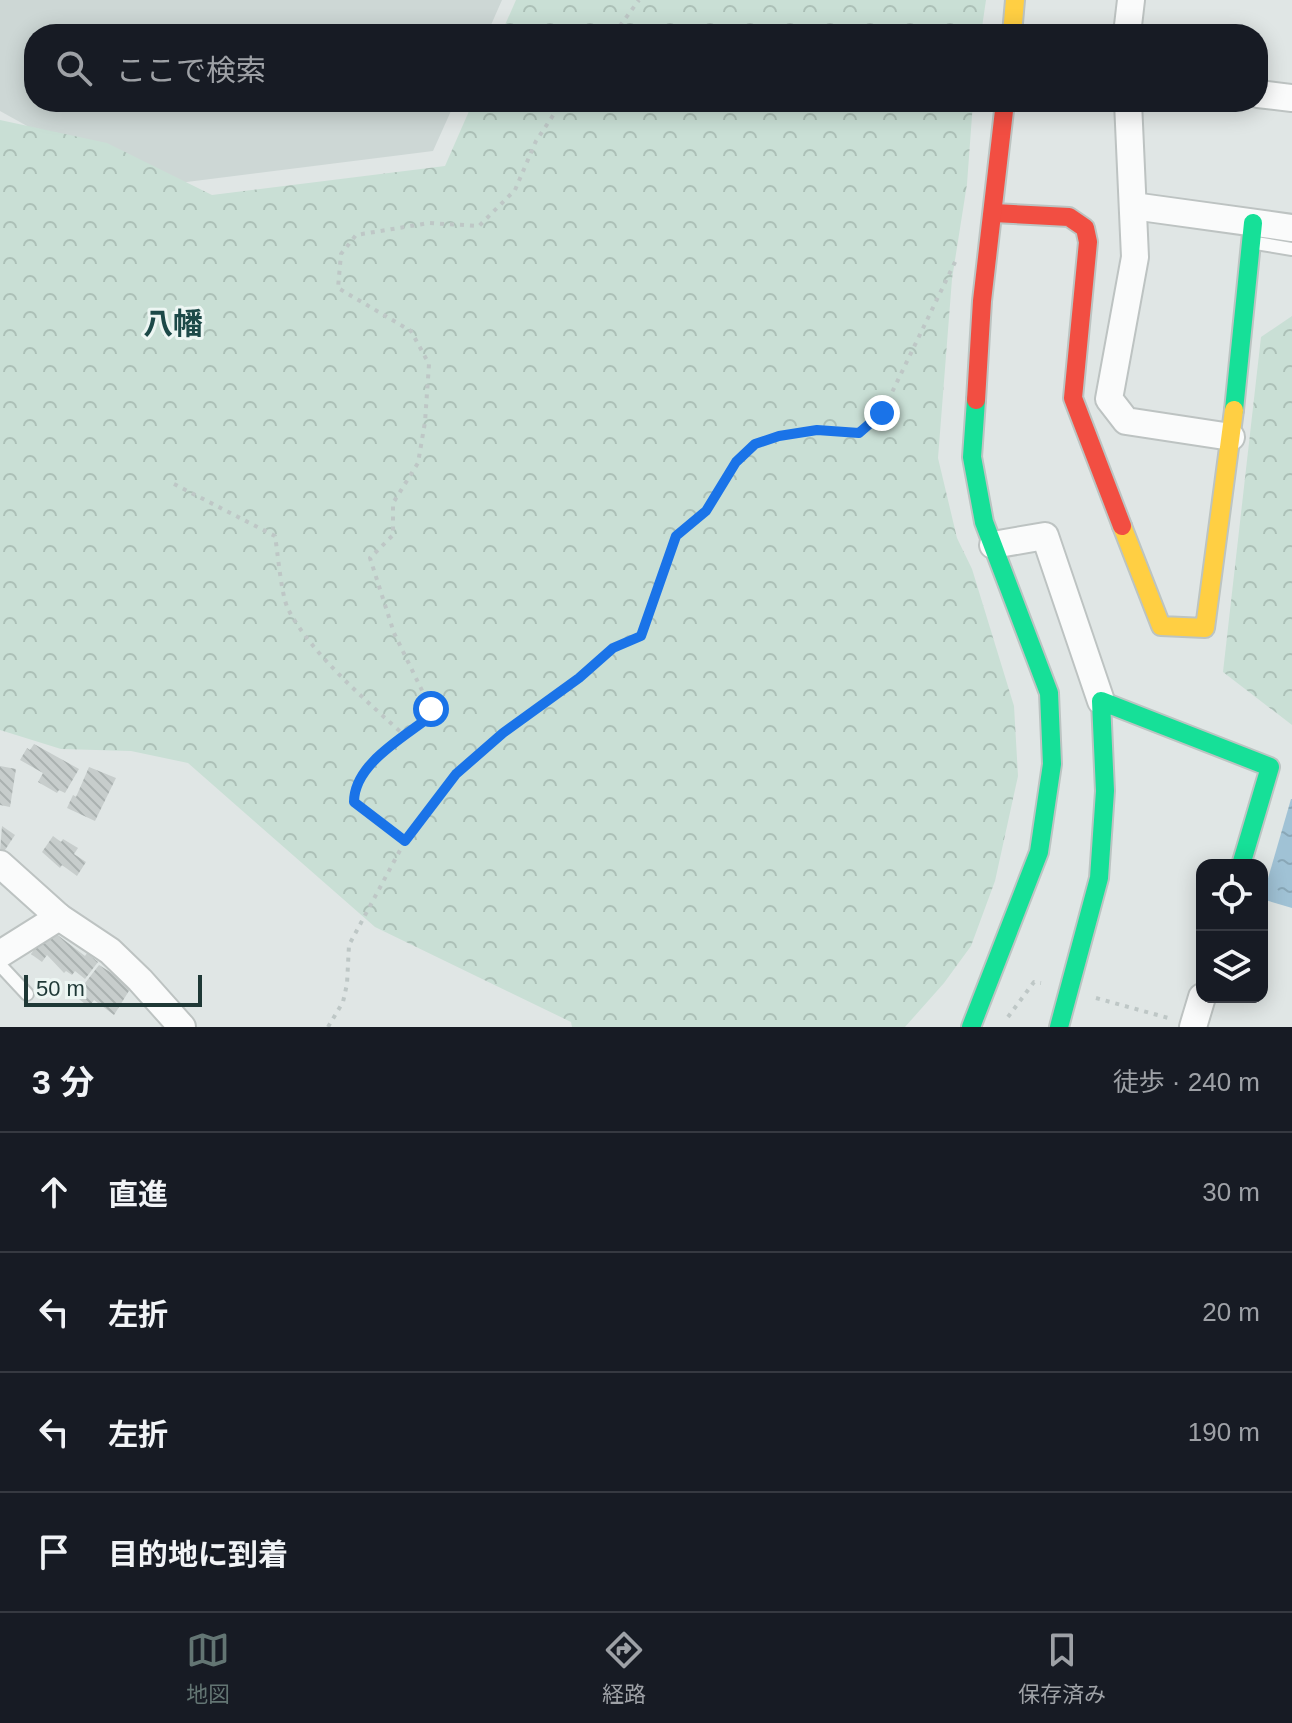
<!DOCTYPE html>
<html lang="ja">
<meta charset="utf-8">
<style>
:root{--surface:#171b24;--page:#242831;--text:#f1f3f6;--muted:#9ea1a6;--line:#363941;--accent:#637573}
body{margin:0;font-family:Helvetica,"Noto Sans JP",sans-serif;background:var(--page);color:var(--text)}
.controls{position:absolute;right:24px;bottom:24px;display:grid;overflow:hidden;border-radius:16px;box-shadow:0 4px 20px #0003}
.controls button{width:72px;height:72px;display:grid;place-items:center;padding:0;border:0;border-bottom:2px solid var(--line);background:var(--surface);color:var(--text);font:40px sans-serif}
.scale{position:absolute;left:24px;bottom:20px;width:178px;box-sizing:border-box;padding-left:8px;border:4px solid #1f3836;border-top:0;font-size:22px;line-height:28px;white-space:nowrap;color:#1f3836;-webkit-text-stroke:6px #edf6f3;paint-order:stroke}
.stop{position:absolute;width:24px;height:24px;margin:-18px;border:6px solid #1a73e8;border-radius:50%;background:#fff}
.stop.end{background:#1a73e8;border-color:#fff;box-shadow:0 2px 8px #0008}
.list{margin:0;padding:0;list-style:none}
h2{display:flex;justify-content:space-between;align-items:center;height:104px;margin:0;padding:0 32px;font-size:34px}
h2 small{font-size:26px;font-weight:400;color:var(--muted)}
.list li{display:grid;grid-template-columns:52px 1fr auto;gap:24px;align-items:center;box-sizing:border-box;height:120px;padding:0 32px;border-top:2px solid var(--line)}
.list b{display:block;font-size:30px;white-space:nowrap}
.list em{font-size:26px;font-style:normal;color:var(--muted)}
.icon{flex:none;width:44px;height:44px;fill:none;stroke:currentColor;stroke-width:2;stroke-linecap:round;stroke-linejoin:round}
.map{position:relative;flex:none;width:1292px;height:1027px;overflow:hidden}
.search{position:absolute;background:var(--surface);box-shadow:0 4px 20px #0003;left:24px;right:24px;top:24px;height:88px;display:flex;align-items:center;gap:20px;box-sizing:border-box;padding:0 28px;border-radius:32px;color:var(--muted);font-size:30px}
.sheet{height:584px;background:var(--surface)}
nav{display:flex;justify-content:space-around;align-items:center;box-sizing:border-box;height:112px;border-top:2px solid var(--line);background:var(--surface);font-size:22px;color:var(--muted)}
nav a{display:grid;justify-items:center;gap:4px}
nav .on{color:var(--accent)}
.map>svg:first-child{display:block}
.built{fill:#cdd7d5}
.forest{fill:url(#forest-crowns)}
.water{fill:url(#water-ripples)}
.building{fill:url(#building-back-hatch)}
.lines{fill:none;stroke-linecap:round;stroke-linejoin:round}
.lane-casing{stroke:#bdc3c2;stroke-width:16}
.street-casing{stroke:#bdc3c2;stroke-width:30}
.fast-casing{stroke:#bcc4c2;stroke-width:22}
.slow-casing{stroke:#bcc4c2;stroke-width:22}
.jam-casing{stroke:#bcc4c2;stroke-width:22}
.path{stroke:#bec7c6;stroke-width:4;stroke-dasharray:4 6;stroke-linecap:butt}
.lane{stroke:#fafbfb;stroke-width:12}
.street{stroke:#fafbfb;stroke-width:26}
.fast{stroke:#16e098;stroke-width:18}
.slow{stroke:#ffcf43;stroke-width:18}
.jam{stroke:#f24e42;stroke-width:18}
.route{stroke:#1a73e8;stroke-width:10}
.labels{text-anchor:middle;stroke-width:6;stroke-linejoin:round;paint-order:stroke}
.neighbourhood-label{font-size:30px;font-weight:bold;fill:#1c4948;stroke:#edf6f3}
</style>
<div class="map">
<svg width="1292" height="1027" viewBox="0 0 1292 1027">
<defs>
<pattern id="forest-crowns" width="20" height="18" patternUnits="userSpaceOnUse" patternTransform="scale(2)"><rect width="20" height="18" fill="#c9dfd5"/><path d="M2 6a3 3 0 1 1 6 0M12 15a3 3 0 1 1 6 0" fill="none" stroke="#acc0b7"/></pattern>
<pattern id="water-ripples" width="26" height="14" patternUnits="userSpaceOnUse" patternTransform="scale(2)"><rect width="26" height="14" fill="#a0c2d5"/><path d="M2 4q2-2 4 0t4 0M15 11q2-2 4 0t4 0" fill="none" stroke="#89a7b7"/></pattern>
<pattern id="building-back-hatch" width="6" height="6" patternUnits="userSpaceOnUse" patternTransform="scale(2)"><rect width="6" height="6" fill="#c7cdcc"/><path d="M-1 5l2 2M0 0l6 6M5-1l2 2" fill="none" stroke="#aab1b0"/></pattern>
</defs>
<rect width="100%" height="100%" fill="#e0e6e5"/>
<polygon class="built" points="0,0 502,0 487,34 34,34 34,102 455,102 433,151 139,188 0,111"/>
<g class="forest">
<polygon points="516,0 986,0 981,34 501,34"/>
<polygon points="473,102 973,102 967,184 952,279 938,458 957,538 972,569 1014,706 1018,776 995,881 971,946 944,983 905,1027 572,1027 571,1022 375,927 188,763 131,751 61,749 0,730 0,120 107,143 212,195 445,166"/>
<polygon points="1292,316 1292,725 1223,672 1261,337"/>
</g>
<polygon class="water" points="1291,799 1292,799 1292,908 1262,899"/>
<g class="building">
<polygon points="34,744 79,769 65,793 59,790 57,793 38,782 43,773 20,760 27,748 30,750"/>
<polygon points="0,766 16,769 10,807 0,805"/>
<polygon points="89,767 116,778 95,821 67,808 73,795 76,797"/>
<polygon points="2,826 15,835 3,853 0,851"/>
<polygon points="53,836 61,842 63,839 78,848 74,854 86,862 77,876 62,865 60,868 42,852"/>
<polygon points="51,930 85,956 87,953 98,962 85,979 75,971 72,975 66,971 64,973 47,955 42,962 31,954 36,947 34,945"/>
<polygon points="99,965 132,986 114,1015 94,1000 89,1007 75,996"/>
</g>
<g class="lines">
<defs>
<g id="lane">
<polyline points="1256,243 1292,249"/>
<polyline points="0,965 27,994"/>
</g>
<g id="street">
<polyline points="1127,34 1131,0"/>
<polyline points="1258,94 1292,98"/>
<polyline points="1128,102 1135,257 1109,399 1126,421 1231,437"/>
<polyline points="1133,206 1292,228"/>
<polyline points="993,545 1045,536 1101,701"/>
<polyline points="0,864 59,917 110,951 140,980 182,1027"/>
<polyline points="0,954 59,917"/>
<polyline points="1193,1027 1202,997"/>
</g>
<g id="fast">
<polyline points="1234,410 1253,223"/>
<polyline points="971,1027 1039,852 1052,764 1049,693 984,522 972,457 976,400"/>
<polyline points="1059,1027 1099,878 1105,791 1101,701 1270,767 1241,865"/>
</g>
<g id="slow">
<polyline points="1012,34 1015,0"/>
<polyline points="1122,526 1161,626 1205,628 1234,410"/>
</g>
<g id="jam">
<polyline points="994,213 1069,217 1085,228 1088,242 1073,398 1122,526"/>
<polyline points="976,400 982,301 1005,102"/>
</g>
</defs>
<use href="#lane" class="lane-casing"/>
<use href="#street" class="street-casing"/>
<use href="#fast" class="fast-casing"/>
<use href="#slow" class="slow-casing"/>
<use href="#jam" class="jam-casing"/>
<g class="path">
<polyline points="614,34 639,0"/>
<path d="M174 484 275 536C278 554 281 594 288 609 312 655 367 701 405 736"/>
<path d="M405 841 354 802C354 765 401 739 428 718L431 709 394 633 370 558 393 535V503L418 463 425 422 429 364 411 331 338 288 341 254 356 235 429 223 479 226 515 190 536 141 562 102"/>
<polyline points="1096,998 1172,1019"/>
<polyline points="1008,1017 1034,982 1041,983"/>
<polyline points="328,1027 343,1002 347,984 349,945 405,841 426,810 456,774 503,733 579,678 613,648 641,636 676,536 706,511 736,462 755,444 779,436 817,430 859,433 882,413 956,260"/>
</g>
<use href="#lane" class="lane"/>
<use href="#street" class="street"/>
<use href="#fast" class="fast"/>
<use href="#slow" class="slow"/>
<use href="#jam" class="jam"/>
</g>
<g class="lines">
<path class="route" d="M431 709 428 718C401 739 354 765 354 802L405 841 456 774 503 733 579 678 613 648 641 636 676 536 706 511 736 462 755 444 779 436 817 430 859 433 882 413"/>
</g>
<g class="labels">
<g class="neighbourhood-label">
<text x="173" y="334">八幡</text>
</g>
</g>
</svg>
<div class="controls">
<button><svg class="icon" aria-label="locate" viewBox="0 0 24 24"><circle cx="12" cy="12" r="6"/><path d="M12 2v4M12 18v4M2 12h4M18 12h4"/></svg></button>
<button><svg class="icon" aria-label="layers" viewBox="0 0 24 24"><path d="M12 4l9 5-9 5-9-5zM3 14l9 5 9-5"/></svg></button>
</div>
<div class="scale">50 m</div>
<div class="stop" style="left:431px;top:709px"></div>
<div class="stop end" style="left:882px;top:413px"></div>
<div class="search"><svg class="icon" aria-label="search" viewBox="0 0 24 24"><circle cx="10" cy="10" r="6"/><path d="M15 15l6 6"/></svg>ここで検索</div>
</div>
<section class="sheet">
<h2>3 分<small>徒歩 · 240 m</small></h2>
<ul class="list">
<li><svg class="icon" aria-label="ahead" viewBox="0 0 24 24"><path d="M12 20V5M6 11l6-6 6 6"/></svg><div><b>直進</b></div><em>30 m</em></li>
<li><svg class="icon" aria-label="left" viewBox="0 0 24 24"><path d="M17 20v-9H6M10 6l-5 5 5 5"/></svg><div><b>左折</b></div><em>20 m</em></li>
<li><svg class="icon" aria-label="left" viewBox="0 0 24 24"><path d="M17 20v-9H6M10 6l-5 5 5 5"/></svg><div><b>左折</b></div><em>190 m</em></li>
<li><svg class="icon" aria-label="arrive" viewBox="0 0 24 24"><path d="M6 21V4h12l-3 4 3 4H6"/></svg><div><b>目的地に到着</b></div></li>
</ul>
</section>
<nav>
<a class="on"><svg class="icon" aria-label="map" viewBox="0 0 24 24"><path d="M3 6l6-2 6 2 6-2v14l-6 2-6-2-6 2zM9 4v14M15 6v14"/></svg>地図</a>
<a><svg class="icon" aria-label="directions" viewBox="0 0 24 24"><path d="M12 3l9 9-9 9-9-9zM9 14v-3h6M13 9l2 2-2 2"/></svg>経路</a>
<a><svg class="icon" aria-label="saved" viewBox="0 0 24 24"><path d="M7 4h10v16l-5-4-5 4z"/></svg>保存済み</a>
</nav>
